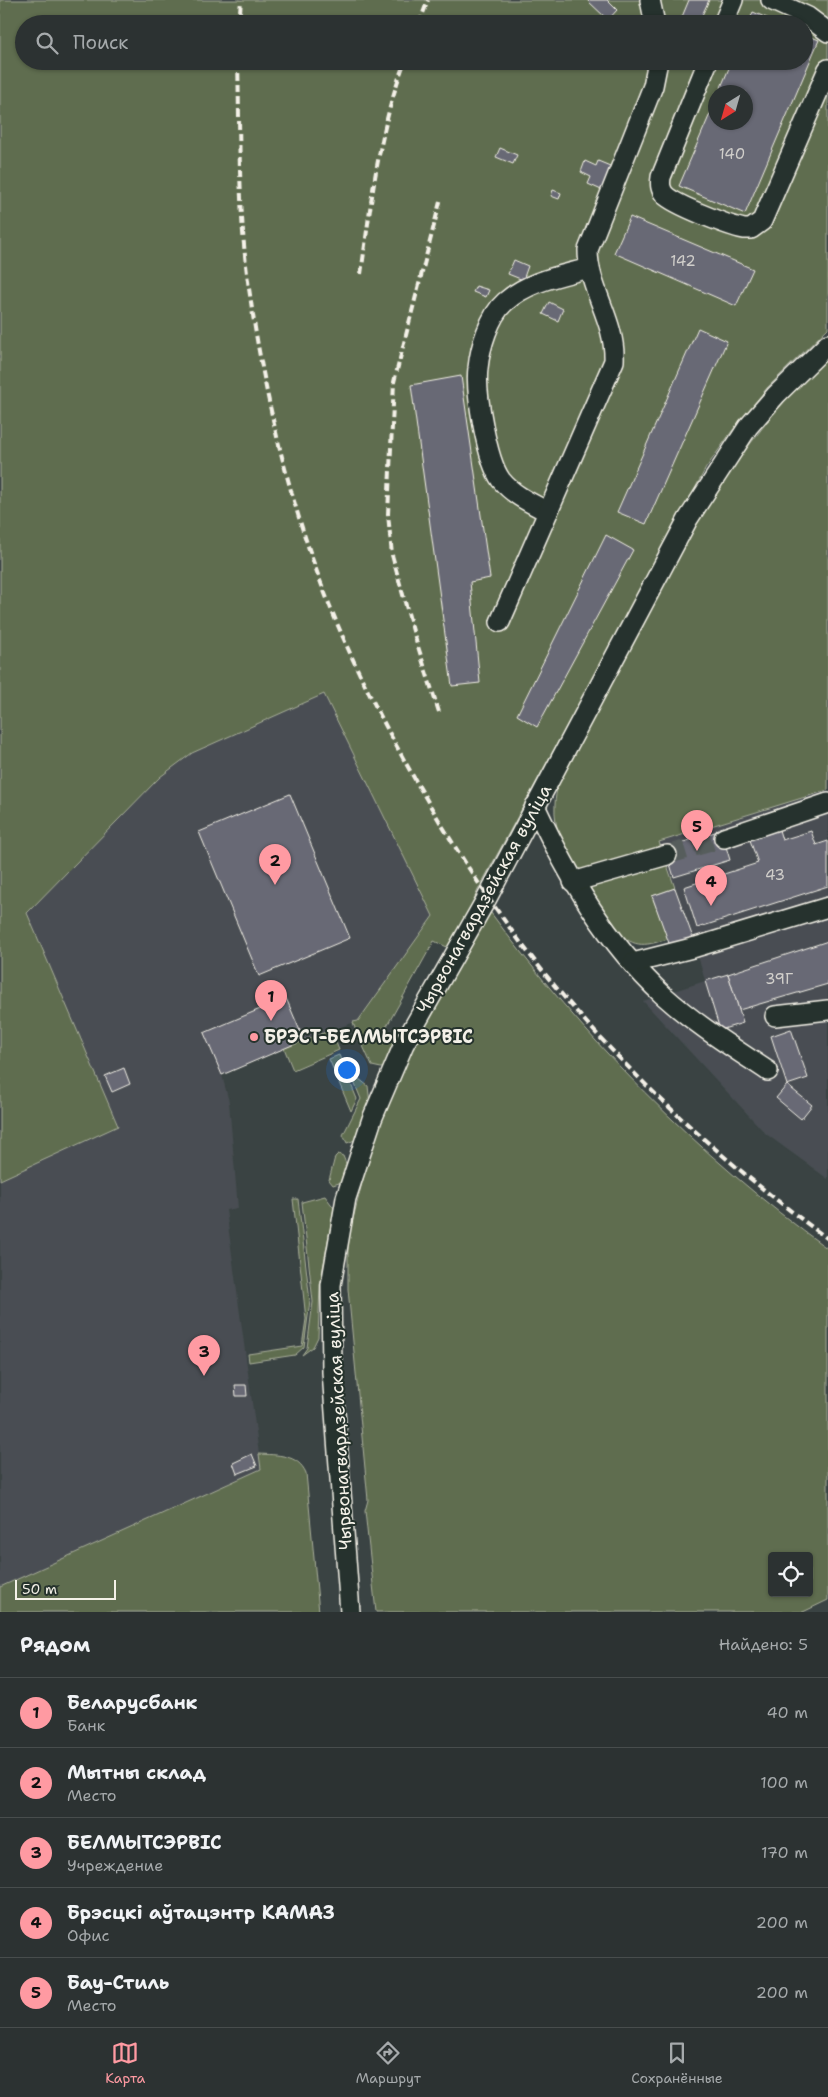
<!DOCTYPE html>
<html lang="ru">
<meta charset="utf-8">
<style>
:root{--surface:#2c3232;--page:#383e3e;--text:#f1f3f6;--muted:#a6aaac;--line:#484d4d;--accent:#ff9aa2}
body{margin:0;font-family:"Shantell Sans",sans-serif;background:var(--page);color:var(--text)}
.controls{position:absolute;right:15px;bottom:15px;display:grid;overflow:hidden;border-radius:5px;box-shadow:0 1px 4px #0004}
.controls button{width:45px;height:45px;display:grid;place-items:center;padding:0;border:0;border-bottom:1px solid var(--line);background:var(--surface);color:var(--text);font:25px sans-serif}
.compass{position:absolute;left:708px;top:85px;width:45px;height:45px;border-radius:50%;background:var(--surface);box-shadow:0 1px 4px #0004;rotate:217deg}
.scale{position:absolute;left:15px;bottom:12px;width:101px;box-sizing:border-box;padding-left:5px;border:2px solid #f4f1e8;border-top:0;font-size:14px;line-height:18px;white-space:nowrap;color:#f4f1e8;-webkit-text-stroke:4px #26332d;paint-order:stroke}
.you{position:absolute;left:346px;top:1069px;width:18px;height:18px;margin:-12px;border:4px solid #fff;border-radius:50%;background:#1a73e8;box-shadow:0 0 0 8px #1a73e833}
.badge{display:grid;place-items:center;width:32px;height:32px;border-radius:50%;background:var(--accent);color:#111;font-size:16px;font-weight:700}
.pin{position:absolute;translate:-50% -41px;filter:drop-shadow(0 1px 2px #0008)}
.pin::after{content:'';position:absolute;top:26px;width:18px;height:15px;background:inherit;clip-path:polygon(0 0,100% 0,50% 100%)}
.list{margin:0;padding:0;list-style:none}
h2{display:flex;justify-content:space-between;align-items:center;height:65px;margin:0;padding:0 20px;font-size:21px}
h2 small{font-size:16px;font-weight:400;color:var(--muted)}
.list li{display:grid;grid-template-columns:32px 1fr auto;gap:15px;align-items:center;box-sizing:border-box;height:70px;padding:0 20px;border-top:1px solid var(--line)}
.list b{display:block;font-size:19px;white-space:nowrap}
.list p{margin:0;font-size:16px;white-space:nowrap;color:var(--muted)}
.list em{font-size:16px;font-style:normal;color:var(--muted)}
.icon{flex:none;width:28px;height:28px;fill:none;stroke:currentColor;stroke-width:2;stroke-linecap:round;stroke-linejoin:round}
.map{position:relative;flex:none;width:828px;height:1612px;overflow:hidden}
.search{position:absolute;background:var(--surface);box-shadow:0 1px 4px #0004;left:15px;right:15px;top:15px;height:55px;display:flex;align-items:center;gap:12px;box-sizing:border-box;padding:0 18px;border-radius:28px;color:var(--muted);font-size:19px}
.sheet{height:415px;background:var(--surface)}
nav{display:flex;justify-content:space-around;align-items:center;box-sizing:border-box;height:70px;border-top:1px solid var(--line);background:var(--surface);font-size:14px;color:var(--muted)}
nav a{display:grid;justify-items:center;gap:2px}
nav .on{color:var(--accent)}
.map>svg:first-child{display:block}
.built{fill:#484e52}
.green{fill:#5f6d4f;stroke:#aaaf9c;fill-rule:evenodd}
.building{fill:#686975;stroke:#f4f1e8}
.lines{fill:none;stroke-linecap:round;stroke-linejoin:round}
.minor-tunnel{stroke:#565d5c;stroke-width:19;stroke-dasharray:19 9;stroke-linecap:butt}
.minor-casing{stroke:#f4f1e8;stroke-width:22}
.minor{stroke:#26332d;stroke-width:19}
.rail{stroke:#f4f1e8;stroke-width:4;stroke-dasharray:8 4;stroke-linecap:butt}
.poi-dot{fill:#ff9aa2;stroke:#26332d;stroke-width:2}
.labels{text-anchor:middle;stroke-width:4;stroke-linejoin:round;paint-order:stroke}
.number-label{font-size:15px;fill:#d1cfcb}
.street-label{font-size:18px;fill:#f4f1e8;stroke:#26332d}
.poi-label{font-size:18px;font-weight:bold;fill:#f4f1e8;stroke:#26332d;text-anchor:start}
</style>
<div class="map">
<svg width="828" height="1612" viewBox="0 0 828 1612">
<rect width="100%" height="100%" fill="#3a4343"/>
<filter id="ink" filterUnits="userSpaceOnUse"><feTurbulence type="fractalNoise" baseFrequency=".02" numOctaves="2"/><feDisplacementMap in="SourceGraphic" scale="10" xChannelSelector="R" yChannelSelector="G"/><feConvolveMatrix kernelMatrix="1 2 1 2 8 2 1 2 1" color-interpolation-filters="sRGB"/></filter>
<g filter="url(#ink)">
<g class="built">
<polygon points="324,694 433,916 358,1021 304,1040 222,1075 229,1102 238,1208 226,1210 261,1469 0,1587 0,1180 118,1126 27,913 160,777 192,753"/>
<polygon points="828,790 828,1179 766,1134 643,1001 705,981 693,938 670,946 652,896 675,888 659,842"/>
</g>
<g class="green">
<path d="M0 0H828V328L767 388 732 431 706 468 478 890 455 942 447 947 434 941 383 1033 359 1041 353 1022 358 1021 433 916 324 694 192 753 160 777 27 913 118 1126 0 1180ZM24 24H804V61H24ZM716 92H746V122H716Z"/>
<path d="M828 357V790L659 842 675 888 652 896 668 939C642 947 633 948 614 928 592 894 552 847 555 805 555 791 561 777 565 764 594 712 622 659 650 607 699 517 751 427 828 357Z"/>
<path d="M488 909C583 1038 697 1155 828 1249V1600L803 1612H376L365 1511 368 1500 348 1289V1239L370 1151 386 1107 417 1039ZM772 1556H809V1593H772Z"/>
<polygon points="331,1030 339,1050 293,1070 284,1048"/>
<polygon points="390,1033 397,1038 386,1067 381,1068 372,1066 363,1046"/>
<polygon points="339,1055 357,1099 351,1111 329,1059"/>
<polygon points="350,1072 368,1086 370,1104 355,1140 347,1143 343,1135 361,1099"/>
<polygon points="338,1154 343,1156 347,1166 342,1182 333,1185 329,1180 335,1157"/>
<polygon points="325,1196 334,1208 320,1285 318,1337 313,1347 302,1355 307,1348 313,1302 302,1202"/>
<polygon points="293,1199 298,1199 310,1301 304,1347 295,1355 249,1362 248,1354 302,1346 306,1319"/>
<path d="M259 1454C277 1455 298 1454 306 1473L319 1612H0V1587L261 1469Z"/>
</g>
<g class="building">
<polygon points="587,0 607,0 617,10 608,20"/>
<polygon points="689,0 709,0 698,24 679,24"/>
<polygon points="753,12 781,24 748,24"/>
<polygon points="804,34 819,40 745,214 679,186 716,100 716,122 746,122 746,92 719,92 732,61 804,61"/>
<polygon points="500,148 517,155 513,164 496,157"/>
<polygon points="585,161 596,166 598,161 627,173 617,197 588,184 591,177 581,172"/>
<polygon points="553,190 561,193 559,199 551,196"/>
<polygon points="630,217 753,269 736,306 614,253"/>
<polygon points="514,260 528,266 523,280 508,274"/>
<polygon points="476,286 489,290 486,297 473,292"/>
<polygon points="549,302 563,309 558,321 543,314"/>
<polygon points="698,328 727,341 646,524 617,512"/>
<polygon points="461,376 490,578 470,582 480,683 452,686 411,385"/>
<polygon points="606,535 633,550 537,727 517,715"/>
<polygon points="290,794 350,938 259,976 199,832"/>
<polygon points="721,830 730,860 674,877 665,848"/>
<polygon points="779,830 782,840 811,831 816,845 828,841 828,886 697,928 684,887 758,863 750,840"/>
<polygon points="675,888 693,938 670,946 652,896"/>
<polygon points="828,941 828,984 739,1010 728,974"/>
<polygon points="728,974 743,1023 720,1030 705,981"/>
<polygon points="286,998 304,1040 222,1075 204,1033"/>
<polygon points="791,1029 808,1078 787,1085 771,1036"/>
<polygon points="124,1068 130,1084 112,1092 105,1076"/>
<polygon points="787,1085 812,1105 801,1119 776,1098"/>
<polygon points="235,1385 246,1385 247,1396 236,1396"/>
<polygon points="252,1454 257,1466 237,1474 233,1463"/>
</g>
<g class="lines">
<polyline class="minor-tunnel" points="667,855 724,838"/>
<defs>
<g id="minor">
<polyline points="650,0 655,24"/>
<polyline points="771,0 808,17 828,32"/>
<polyline points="723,24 733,0"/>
<path d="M708 61 661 177C660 184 660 189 665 195 675 205 729 226 744 229H751L762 221 828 69"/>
<path d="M548 512C531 503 513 495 501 480 487 461 475 392 478 368 480 348 489 316 505 302 528 281 560 276 589 268"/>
<path d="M500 622 614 361C616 321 588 289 588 250L653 86 658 61"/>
<path d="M535 806C568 876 606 942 663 995 695 1024 732 1047 768 1071"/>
<polyline points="724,838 828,803"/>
<polyline points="573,882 667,855"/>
<polyline points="633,963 696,947 828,907"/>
<polyline points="775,1016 828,1010"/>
<polyline points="350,1612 332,1372 331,1285 346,1198 372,1119 404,1044 487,898 688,519 748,427 776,395 828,344"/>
</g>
</defs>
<use href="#minor" class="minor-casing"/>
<use href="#minor" class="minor"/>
<g class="rail">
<polyline points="239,24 241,0"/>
<polyline points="419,24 428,0"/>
<path d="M238 61C240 139 238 218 250 295 263 388 288 495 321 583 351 663 390 738 434 812 476 883 523 951 578 1013 653 1098 737 1172 828 1239"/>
<path d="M361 274C371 203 379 128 405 61"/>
<polyline points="439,712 413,631 392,555 388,514 394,382 441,198"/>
</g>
</g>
</g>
<circle class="poi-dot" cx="254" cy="1037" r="5"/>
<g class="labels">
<g class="number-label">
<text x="732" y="159">140</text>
<text x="683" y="266">142</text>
<text x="775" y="880">43</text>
<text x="779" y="984">39Г</text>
</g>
<g class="street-label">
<text transform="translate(484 899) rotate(-61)" y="6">Чырвонагвардзейская вуліца</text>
<text transform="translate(339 1421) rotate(-93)" y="6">Чырвонагвардзейская вуліца</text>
</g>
<g class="poi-label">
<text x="264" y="1043">БРЭСТ-БЕЛМЫТСЭРВІС</text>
</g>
</g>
</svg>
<div class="controls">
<button><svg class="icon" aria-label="locate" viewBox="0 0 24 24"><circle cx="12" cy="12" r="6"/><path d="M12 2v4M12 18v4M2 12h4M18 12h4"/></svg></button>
</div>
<svg class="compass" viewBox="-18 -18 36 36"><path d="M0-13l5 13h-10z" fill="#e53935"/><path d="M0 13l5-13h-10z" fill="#a6aaac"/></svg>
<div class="scale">50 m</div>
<div class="you"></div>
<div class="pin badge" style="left:271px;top:1021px">1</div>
<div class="pin badge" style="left:275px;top:885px">2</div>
<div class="pin badge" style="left:204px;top:1376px">3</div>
<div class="pin badge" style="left:711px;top:906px">4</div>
<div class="pin badge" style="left:697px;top:851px">5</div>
<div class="search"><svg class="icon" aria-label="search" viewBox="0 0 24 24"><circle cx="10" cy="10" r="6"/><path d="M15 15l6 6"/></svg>Поиск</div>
</div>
<section class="sheet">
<h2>Рядом<small>Найдено: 5</small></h2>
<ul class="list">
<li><span class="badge">1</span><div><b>Беларусбанк</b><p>Банк</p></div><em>40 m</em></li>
<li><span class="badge">2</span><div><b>Мытны склад</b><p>Место</p></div><em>100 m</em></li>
<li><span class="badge">3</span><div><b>БЕЛМЫТСЭРВІС</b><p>Учреждение</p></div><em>170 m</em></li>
<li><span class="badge">4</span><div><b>Брэсцкі аўтацэнтр КАМАЗ</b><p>Офис</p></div><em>200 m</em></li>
<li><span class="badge">5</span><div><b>Бау-Стиль</b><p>Место</p></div><em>200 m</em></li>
</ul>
</section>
<nav>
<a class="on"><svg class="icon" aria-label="map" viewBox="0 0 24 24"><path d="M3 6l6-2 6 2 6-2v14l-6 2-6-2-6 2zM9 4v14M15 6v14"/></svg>Карта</a>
<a><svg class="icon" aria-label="directions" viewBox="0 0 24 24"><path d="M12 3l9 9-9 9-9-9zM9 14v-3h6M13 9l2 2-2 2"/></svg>Маршрут</a>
<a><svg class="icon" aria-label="saved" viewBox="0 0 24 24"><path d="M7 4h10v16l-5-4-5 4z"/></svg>Сохранённые</a>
</nav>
